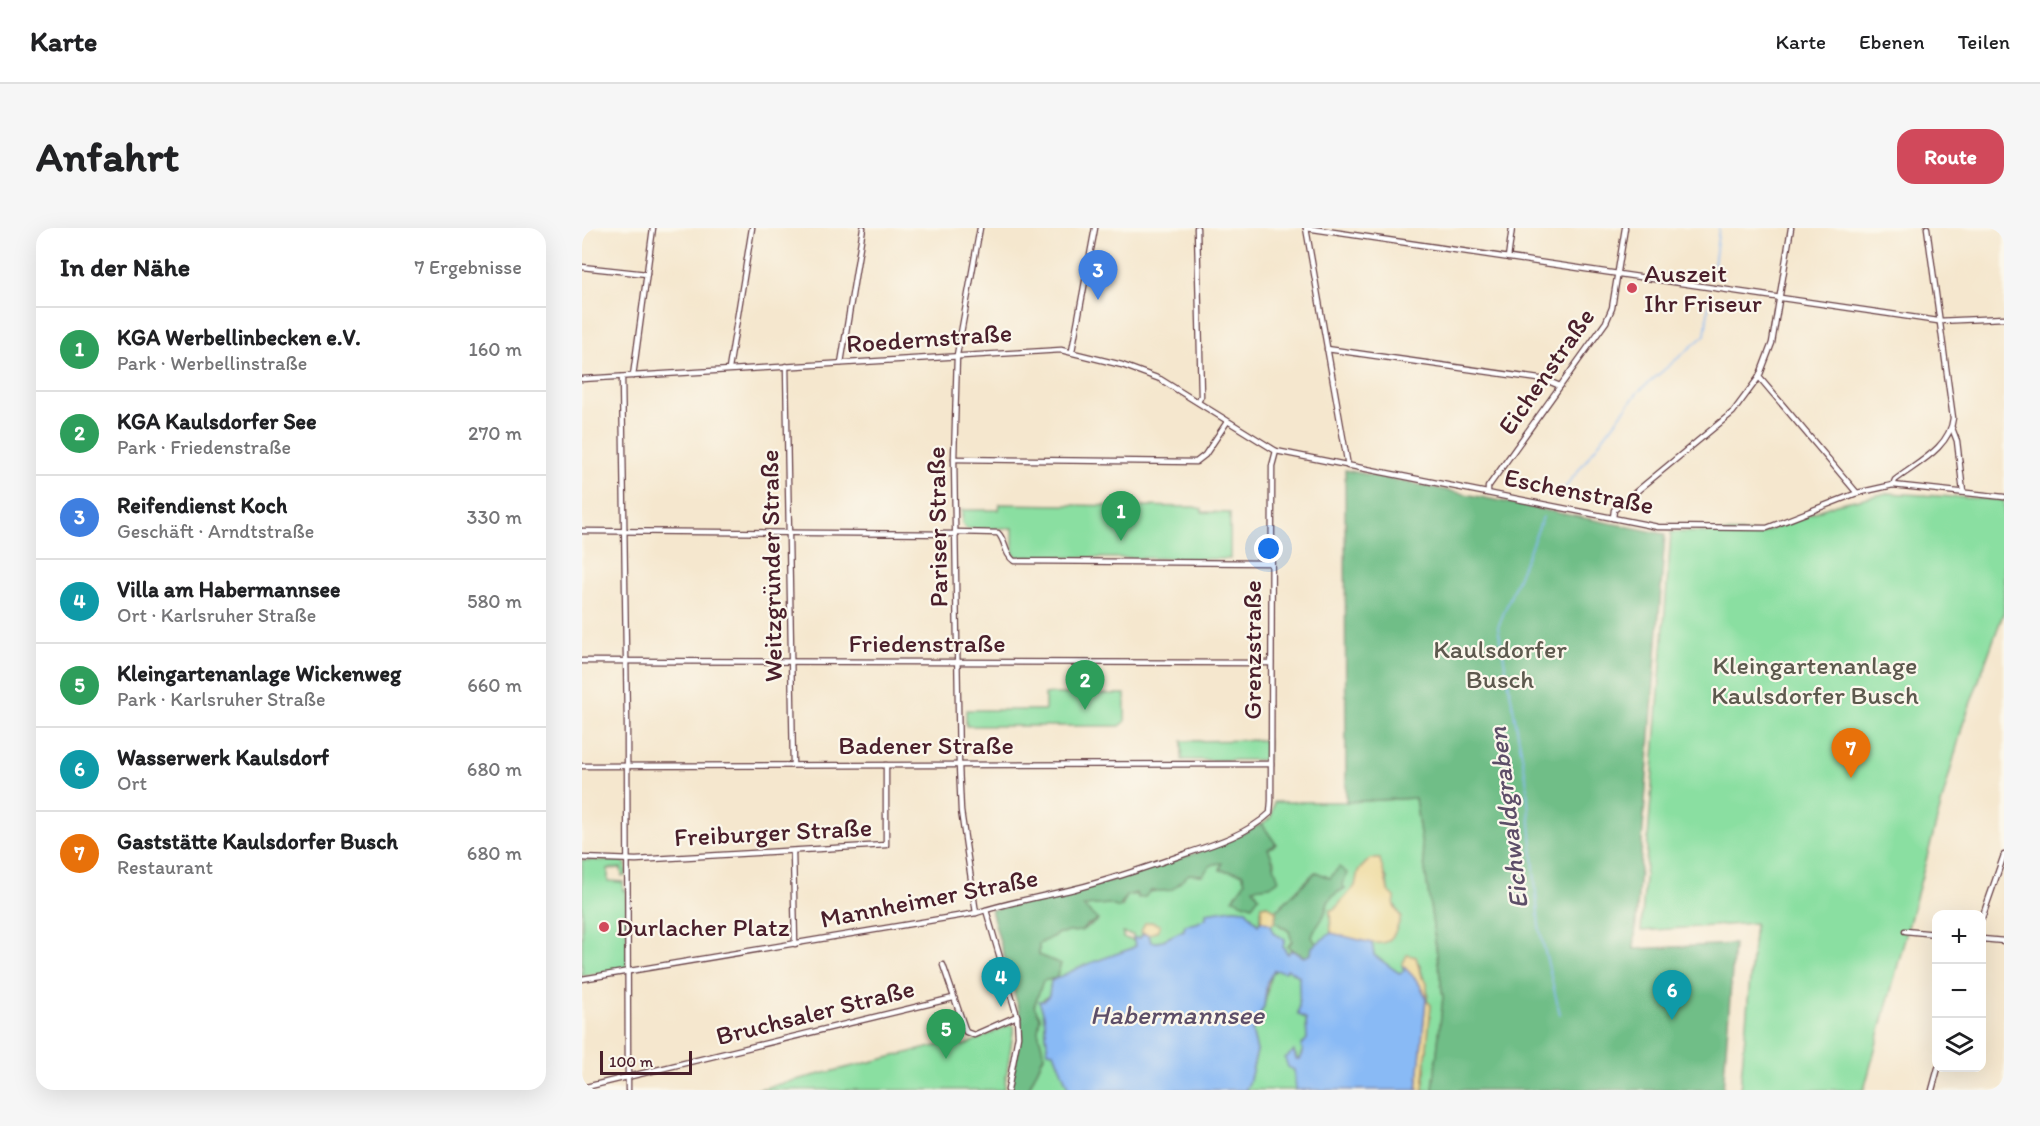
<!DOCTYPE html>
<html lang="de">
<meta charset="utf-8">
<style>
:root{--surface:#fff;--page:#f6f6f6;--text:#202124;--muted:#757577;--line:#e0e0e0;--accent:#d1495b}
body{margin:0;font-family:Itim,sans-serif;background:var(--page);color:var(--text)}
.controls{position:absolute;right:18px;bottom:18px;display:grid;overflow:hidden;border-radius:12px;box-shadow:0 6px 24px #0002}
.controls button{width:54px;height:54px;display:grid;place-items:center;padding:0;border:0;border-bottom:2px solid var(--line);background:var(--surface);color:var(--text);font:30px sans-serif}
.scale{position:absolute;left:18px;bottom:15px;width:92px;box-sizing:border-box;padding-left:6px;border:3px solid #4a1f2b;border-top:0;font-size:16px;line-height:21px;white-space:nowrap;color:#4a1f2b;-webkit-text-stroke:4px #fbf7ec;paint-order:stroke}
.you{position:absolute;left:687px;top:321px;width:21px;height:21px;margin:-15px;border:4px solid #fff;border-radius:50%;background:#1a73e8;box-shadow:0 0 0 9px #1a73e833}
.badge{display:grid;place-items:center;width:39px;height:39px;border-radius:50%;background:var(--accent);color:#fff;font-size:20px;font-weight:700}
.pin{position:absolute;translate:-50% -50px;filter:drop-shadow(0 2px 3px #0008)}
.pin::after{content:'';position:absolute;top:32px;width:21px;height:18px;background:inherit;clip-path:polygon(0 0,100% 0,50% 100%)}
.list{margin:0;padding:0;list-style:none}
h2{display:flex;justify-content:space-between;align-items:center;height:78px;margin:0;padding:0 24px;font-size:26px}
h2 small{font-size:20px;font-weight:400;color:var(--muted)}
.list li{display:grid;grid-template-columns:39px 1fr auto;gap:18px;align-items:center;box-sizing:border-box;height:84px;padding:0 24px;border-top:2px solid var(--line)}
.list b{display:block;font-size:22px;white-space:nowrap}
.list p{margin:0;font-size:20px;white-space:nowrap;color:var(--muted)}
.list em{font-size:20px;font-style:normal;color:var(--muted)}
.icon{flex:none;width:33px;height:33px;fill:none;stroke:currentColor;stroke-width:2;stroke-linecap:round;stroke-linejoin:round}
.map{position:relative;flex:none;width:1422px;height:862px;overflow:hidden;border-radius:18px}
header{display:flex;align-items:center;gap:36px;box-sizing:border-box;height:84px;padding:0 30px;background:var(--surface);border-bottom:2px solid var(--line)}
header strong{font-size:28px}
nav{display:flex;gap:33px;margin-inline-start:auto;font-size:21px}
.intro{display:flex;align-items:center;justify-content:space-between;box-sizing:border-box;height:144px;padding:0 36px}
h1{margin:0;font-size:42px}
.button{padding:15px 27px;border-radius:18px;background:var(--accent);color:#fff;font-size:21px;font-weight:700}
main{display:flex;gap:36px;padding:0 36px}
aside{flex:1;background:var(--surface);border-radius:18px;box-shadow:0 6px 24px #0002}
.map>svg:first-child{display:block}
.green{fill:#8adfa1;stroke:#6a7f66;stroke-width:1.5}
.forest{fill:#6fbe87;stroke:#5c6e59;stroke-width:1.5}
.sand{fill:#eeda9e;stroke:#9c7c64;stroke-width:1.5}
.water{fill:#89baf5;stroke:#6a6c90;stroke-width:1.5}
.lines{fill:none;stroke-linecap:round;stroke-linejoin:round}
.stream{stroke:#89baf5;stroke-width:1.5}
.street-casing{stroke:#643d43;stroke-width:7}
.street{stroke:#fff;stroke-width:4.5}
.poi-dot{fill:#d1495b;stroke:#fbf7ec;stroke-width:2}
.labels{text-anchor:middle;stroke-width:4.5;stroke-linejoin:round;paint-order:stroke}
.poi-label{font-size:26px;fill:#4a1f2b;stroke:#fbf7ec;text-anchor:start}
.street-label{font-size:26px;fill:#4a1f2b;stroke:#fbf7ec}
.park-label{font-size:26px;fill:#5d594e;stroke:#fbf7ec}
.water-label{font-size:27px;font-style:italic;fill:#5d4e68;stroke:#fbf7ec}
</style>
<header>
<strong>Karte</strong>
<nav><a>Karte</a><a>Ebenen</a><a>Teilen</a></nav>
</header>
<div class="intro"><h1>Anfahrt</h1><a class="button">Route</a></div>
<main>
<aside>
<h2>In der Nähe<small>7 Ergebnisse</small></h2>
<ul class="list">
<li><span class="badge" style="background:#2e9e5b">1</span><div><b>KGA Werbellinbecken e.V.</b><p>Park · Werbellinstraße</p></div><em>160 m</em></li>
<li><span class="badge" style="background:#2e9e5b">2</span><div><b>KGA Kaulsdorfer See</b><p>Park · Friedenstraße</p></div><em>270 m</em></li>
<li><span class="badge" style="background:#3f7fe0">3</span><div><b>Reifendienst Koch</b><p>Geschäft · Arndtstraße</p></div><em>330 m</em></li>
<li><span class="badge" style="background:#0f9aa8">4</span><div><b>Villa am Habermannsee</b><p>Ort · Karlsruher Straße</p></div><em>580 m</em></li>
<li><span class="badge" style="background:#2e9e5b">5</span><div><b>Kleingartenanlage Wickenweg</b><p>Park · Karlsruher Straße</p></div><em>660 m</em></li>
<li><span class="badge" style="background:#0f9aa8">6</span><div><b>Wasserwerk Kaulsdorf</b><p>Ort</p></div><em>680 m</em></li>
<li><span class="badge" style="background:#e8710a">7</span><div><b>Gaststätte Kaulsdorfer Busch</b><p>Restaurant</p></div><em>680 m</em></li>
</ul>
</aside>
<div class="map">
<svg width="1422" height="862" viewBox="0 0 1422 862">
<rect width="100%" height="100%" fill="#fbf7ec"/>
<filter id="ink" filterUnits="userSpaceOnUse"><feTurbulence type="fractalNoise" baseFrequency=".0167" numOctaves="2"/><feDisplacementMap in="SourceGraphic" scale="12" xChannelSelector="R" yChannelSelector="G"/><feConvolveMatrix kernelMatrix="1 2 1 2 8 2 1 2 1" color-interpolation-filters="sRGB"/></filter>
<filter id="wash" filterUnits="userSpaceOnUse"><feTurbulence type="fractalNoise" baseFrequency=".008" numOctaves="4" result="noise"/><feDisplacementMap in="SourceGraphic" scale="24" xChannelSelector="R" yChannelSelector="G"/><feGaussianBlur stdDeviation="1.35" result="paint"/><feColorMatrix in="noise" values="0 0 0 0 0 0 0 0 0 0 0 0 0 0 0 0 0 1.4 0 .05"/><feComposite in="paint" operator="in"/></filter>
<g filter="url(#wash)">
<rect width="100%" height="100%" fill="#f5e7ce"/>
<g class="green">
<polygon points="1306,265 1422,272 1422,383 1381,496 1282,862 1158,862 1173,695 1059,703 1089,304 1180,305 1254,276"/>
<polygon points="418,276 612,279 620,281 620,284 648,285 648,331 435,329 431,325 431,300 385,301 380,296 380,282 417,282"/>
<polygon points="463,466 543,466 543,494 538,498 384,498 384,482 463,482"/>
<polygon points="686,512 685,532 600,532 600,513"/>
<path d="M833 570 861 769 851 862H841L849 777 845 773 846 766 837 735 825 731 822 743 817 745 792 727 790 715C814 709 808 714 819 689L806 663 805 650 800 644 798 631H788L776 643 774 658 753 681 748 682 749 705 734 716 730 709C732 701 736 698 740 691 750 672 739 674 763 660L733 644 694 683 685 677 680 678 677 697 664 682 651 681 624 686 625 690 615 695 603 697 602 702 577 714H569L567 707 577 698 569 694 562 701 558 710H551V707L541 705V710L551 712 554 718 548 721 474 750 469 753 467 767 458 774 462 787 466 823 472 824 487 862H446L462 828 456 803 458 789 452 779 461 752 478 736 457 727V716L477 705 499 703 515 693 500 678 527 676 540 679 545 668 574 663 607 646 621 647C626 638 630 635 640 635L638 642 660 645 663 654 660 660 688 658 693 635 686 621 694 616 680 596 689 589 692 574H764Z"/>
<polygon points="0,632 40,633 44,636 44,648 40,648 39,640 26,641 26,653 41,654 41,662 44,662 45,737 41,742 0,748"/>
<polygon points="693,694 707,703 710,713 706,718 709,722 707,726 701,719 702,711 691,705 689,696"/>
<path d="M696 741C703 743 707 740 713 744 722 750 718 776 716 786L724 791 725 811 717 831 714 832V826V862H663L667 855 675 823 670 803 682 779 689 746Z"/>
<polygon points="428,797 432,798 422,862 173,862 362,816 377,809 381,818"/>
</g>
<g class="forest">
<polygon points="763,242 1083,306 1052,721 1152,716 1141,862 851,862 861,769 833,570 764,574"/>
<path d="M680 596 694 616 686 621C692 632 692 641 697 652L688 658 671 660 677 669 670 678 651 671 663 654 660 645 638 642 640 635C630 635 626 639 621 647L607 646C587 663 598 663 568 663L563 669 556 670 554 665 545 668 537 680 527 676 501 678 516 692 505 697 499 703 477 705 457 716V727L479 736 474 750 461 753 452 778 458 789 456 803 462 827 446 862H428L439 805 438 785 409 682C501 662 595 638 680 596Z"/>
<path d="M757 639 765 645 760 657 763 660C739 674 750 672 740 691 736 698 732 701 730 709L734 716 730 720V726L723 729 706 719 710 713 707 703 693 694 694 683 734 644 748 650Z"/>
</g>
<g class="sand">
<path d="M788 631H798C800 643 805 651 806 663L813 669 812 678 819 689C816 697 813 709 804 714 794 719 762 708 749 705L748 682 753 681 773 658 776 643Z"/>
<polygon points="685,677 694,683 693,694 689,696 679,693 680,678"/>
<polygon points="568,694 578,697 575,703 567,707 559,704 563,695"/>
<polygon points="825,727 834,729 839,748 845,755 845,773 849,777 841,862 835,862 844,771 841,761 820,737"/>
</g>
<path class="water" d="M651 681 664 682 676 697 679 693 689 696 691 705 703 711 701 719 706 726 709 722 722 729 729 726 730 719 749 705 790 715 792 727 817 745 822 743 820 737C831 748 840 756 844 771L835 862H714L712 842 706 839 703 830 712 823 714 831H717L721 823 719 818 725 811 724 791 716 786C719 772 716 760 717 748L705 741 704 744 692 742 685 754 682 778 670 803 675 823 667 855 663 862H487L472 824 466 823 462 787 457 773H462L467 767 469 753 500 738 548 721 554 718 551 710H558L561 706 567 707 569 714H577L602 702 603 697 615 695 624 690V685Z"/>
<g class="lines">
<g class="stream">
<polyline points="1130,52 1137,0"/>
<polyline points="973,273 1056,164 1123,107 1128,68"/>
<polyline points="961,289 916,399 944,549 957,699 978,786"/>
</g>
</g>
</g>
<g filter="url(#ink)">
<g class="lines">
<defs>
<g id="street">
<polyline points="615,0 619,168 616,174"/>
<polyline points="724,0 1356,93 1422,90"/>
<polyline points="724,0 766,238"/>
<polyline points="926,30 930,0"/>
<polyline points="0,39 65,46"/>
<polyline points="745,121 964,152 978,158"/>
<polyline points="490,123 513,0"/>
<polyline points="259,135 281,0"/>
<polyline points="204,138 211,537"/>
<polyline points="147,141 170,0"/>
<polyline points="51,148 71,0"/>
<polyline points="40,149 45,496 46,862"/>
<polyline points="1177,149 1275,265"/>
<polyline points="0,151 479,122 540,137 578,151 694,223 1076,299 1185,300 1275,265 1311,257 1422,269"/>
<polyline points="1370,200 1375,213 1381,264"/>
<polyline points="372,231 614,234 623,227 645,194"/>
<path d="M1311 257 1313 252C1335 235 1368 220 1371 190L1345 0"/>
<polyline points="906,265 906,259 1024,94 1030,80 1043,0"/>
<polyline points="1031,290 1032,282 1151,184 1177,149 1190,115 1209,0"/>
<polyline points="0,303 374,306"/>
<path d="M374 304 416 305C424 313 422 326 432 333L689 335"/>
<polyline points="0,433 689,435"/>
<polyline points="0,538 689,536"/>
<polyline points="211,623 213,716"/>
<polyline points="0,630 54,632 304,617 304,537"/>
<polyline points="404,682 435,788 436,808 426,862"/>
<polyline points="394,685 379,583 377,537 372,231 375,127 398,0"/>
<polyline points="1400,690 1422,627"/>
<polyline points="1323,703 1354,706"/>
<polyline points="1400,711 1422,713"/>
<polyline points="361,737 384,804 392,807 435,788"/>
<path d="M0 751 394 685C427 674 459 669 492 661 531 651 569 638 606 625 634 616 667 605 688 585L689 573 690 238 694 223"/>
<polyline points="0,860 371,770"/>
<polyline points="1350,862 1356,840"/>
</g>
</defs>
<use href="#street" class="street-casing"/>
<use href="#street" class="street"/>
</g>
</g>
<g class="poi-dot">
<circle cx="1050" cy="60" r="6"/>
<circle cx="22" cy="699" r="6"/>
</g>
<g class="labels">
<g class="poi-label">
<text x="1062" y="54">Auszeit<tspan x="1062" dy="30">Ihr Friseur</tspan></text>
<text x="34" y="708">Durlacher Platz</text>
</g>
<g class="street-label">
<text transform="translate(347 110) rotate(-4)" y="9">Roedernstraße</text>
<text transform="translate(964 143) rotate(-55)" y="9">Eichenstraße</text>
<text transform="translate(997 263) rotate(11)" y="9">Eschenstraße</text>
<text transform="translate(355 299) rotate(-91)" y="9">Pariser Straße</text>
<text transform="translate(189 338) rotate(-91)" y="9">Weitzgründer Straße</text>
<text x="345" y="424">Friedenstraße</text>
<text transform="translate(670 422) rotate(-90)" y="9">Grenzstraße</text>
<text x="344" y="526">Badener Straße</text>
<text transform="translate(191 604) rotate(-3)" y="9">Freiburger Straße</text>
<text transform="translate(347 670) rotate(-11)" y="9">Mannheimer Straße</text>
<text transform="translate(233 784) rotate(-14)" y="9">Bruchsaler Straße</text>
</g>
<g class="park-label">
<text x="918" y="430">Kaulsdorfer<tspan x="918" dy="30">Busch</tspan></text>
<text x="1233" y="446">Kleingartenanlage<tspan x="1233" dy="30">Kaulsdorfer Busch</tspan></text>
</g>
<g class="water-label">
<text transform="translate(926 590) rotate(-97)" y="9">Eichwaldgraben</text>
<text x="595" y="796">Habermannsee</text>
</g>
</g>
</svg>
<div class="controls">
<button>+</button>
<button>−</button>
<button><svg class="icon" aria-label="layers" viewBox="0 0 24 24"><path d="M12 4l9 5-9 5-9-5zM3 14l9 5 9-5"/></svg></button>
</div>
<div class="scale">100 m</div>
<div class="you"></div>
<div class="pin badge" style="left:539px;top:313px;background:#2e9e5b">1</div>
<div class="pin badge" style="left:503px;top:482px;background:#2e9e5b">2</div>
<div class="pin badge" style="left:516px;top:72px;background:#3f7fe0">3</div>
<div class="pin badge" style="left:419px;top:779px;background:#0f9aa8">4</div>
<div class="pin badge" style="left:364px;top:831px;background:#2e9e5b">5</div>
<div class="pin badge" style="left:1090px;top:792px;background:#0f9aa8">6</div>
<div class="pin badge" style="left:1269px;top:550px;background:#e8710a">7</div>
</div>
</main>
